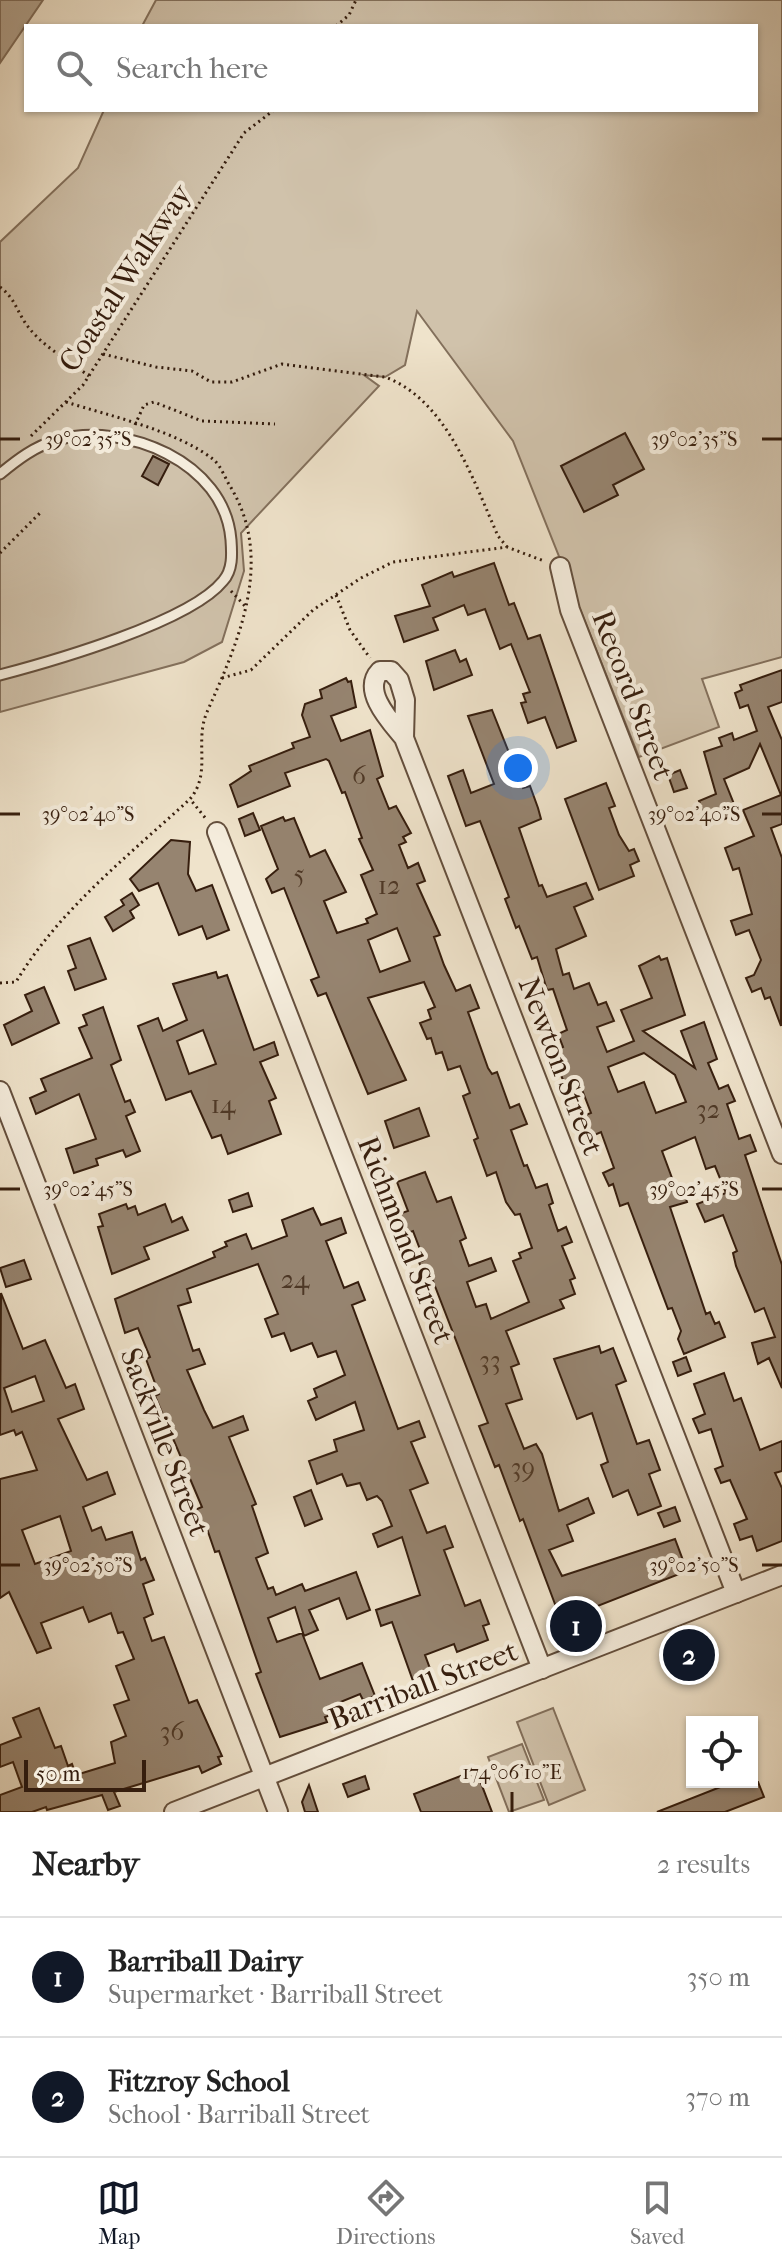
<!DOCTYPE html>
<meta charset="utf-8">
<style>
:root{--surface:#fff;--page:#f2f2f2;--text:#222;--muted:#767676;--line:#e0e0e0;--accent:#111827}
body{margin:0;font-family:"IM FELL French Canon",serif;background:var(--page);color:var(--text)}
.controls{position:absolute;right:24px;bottom:24px;display:grid;overflow:hidden;border-radius:0px;box-shadow:0 2px 6px #0004}
.controls button{width:72px;height:72px;display:grid;place-items:center;padding:0;border:0;border-bottom:2px solid var(--line);background:var(--surface);color:var(--text);font:40px sans-serif}
.scale{position:absolute;left:24px;bottom:20px;width:122px;box-sizing:border-box;padding-left:8px;border:4px solid #361e0e;border-top:0;font-size:22px;line-height:28px;white-space:nowrap;color:#361e0e;-webkit-text-stroke:6px #f5eddd;paint-order:stroke}
.you{position:absolute;left:518px;top:768px;width:28px;height:28px;margin:-20px;border:6px solid #fff;border-radius:50%;background:#1a73e8;box-shadow:0 0 0 12px #1a73e833}
.badge{display:grid;place-items:center;width:52px;height:52px;border-radius:50%;background:var(--accent);color:#fff;font-size:26px;font-weight:700}
.pin{position:absolute;translate:-50% -50%;border:4px solid #fff;box-shadow:0 2px 8px #0006}
.list{margin:0;padding:0;list-style:none}
h2{display:flex;justify-content:space-between;align-items:center;height:104px;margin:0;padding:0 32px;font-size:34px}
h2 small{font-size:26px;font-weight:400;color:var(--muted)}
.list li{display:grid;grid-template-columns:52px 1fr auto;gap:24px;align-items:center;box-sizing:border-box;height:120px;padding:0 32px;border-top:2px solid var(--line)}
.list b{display:block;font-size:30px;white-space:nowrap}
.list p{margin:0;font-size:26px;white-space:nowrap;color:var(--muted)}
.list em{font-size:26px;font-style:normal;color:var(--muted)}
.icon{flex:none;width:44px;height:44px;fill:none;stroke:currentColor;stroke-width:2;stroke-linecap:round;stroke-linejoin:round}
.map{position:relative;flex:none;width:782px;height:1812px;overflow:hidden}
.search{position:absolute;background:var(--surface);box-shadow:0 2px 6px #0004;left:24px;right:24px;top:24px;height:88px;display:flex;align-items:center;gap:20px;box-sizing:border-box;padding:0 28px;border-radius:0px;color:var(--muted);font-size:30px}
.sheet{height:344px;background:var(--surface)}
nav{display:flex;justify-content:space-around;align-items:center;box-sizing:border-box;height:112px;border-top:2px solid var(--line);background:var(--surface);font-size:22px;color:var(--muted)}
nav a{display:grid;justify-items:center;gap:4px}
nav .on{color:var(--accent)}
.map>svg:first-child{display:block}
.green{fill:#d0c2ab;stroke:#83705c;stroke-width:2}
.water{fill:#b0a08b;stroke:#7f6c59;stroke-width:2}
.building{fill:#968470;stroke:#361e0e;stroke-width:2;fill-rule:evenodd}
.lines{fill:none;stroke-linecap:round;stroke-linejoin:round}
.lane-casing{stroke:#644f3d;stroke-width:13}
.street-casing{stroke:#644f3d;stroke-width:22}
.path{stroke:#361e0e;stroke-width:3;stroke-dasharray:2 4;stroke-linecap:butt}
.lane{stroke:#f5eddd;stroke-width:9}
.street{stroke:#f5eddd;stroke-width:18}
.ticks{fill:none;stroke:#361e0e;stroke-width:3}
.labels{text-anchor:middle;stroke-width:8;stroke-linejoin:round;paint-order:stroke}
.number-label{font-size:26px;fill:#4e3826}
.street-label{font-size:30px;fill:#361e0e;stroke:#f5eddd}
.ticks-label{font-size:20px;text-anchor:middle;fill:#361e0e;stroke:#f5eddd;stroke-width:8;stroke-linejoin:round;paint-order:stroke}
</style>
<div class="map">
<svg width="782" height="1812" viewBox="0 0 782 1812">
<rect width="100%" height="100%" fill="#efe3cb"/>
<filter id="stains"><feTurbulence type="fractalNoise" baseFrequency=".0025" numOctaves="4"/><feColorMatrix values="0 0 0 0 .2 0 0 0 0 .09 0 0 0 0 .02 0 0 0 .5 -.17"/></filter>
<radialGradient id="worn" r=".72"><stop offset=".6" stop-color="#630" stop-opacity="0"/><stop offset="1" stop-color="#630" stop-opacity=".3"/></radialGradient>
<g class="green">
<polygon points="156,0 782,0 782,657 702,679 719,727 639,757 513,441 417,311 405,365 385,377 364,375 379,386 241,533 244,571 222,642 184,662 0,712 0,242 78,168 104,110 756,110 756,26 142,26"/>
<polygon points="553,1708 585,1790 549,1805 517,1722"/>
<polygon points="522,1744 544,1800 509,1812 488,1757"/>
</g>
<polygon class="water" points="0,0 43,0 0,63"/>
<g class="building">
<polygon points="625,433 644,469 613,485 618,495 584,512 561,466"/>
<polygon points="153,456 169,464 158,485 142,476"/>
<polygon points="494,563 509,605 514,603 528,639 540,635 576,741 557,748 545,717 528,723 521,703 526,702 523,694 530,692 511,644 500,649 485,609 468,615 464,605 433,618 438,630 404,642 395,616 430,606 422,585 452,572 454,577"/>
<polygon points="455,650 460,662 466,659 472,675 434,690 426,661"/>
<polygon points="782,670 782,702 768,707 782,740 782,824 771,828 782,858 781,1026 770,997 765,999 761,988 752,992 746,978 754,975 761,960 749,930 736,935 731,921 752,914 739,868 733,870 725,848 754,836 743,810 781,795 760,744 749,768 724,779 738,814 717,822 715,817 707,821 699,801 716,794 704,752 722,746 719,738 732,733 734,740 757,731 748,705 740,708 735,693 742,690 740,685"/>
<path d="M346 678 348 682 351 681 356 707 331 716 341 741 370 730 383 776 377 779 389 809 396 806 411 833 403 837 406 842 399 845 408 868 418 863 425 881 417 884 440 935 434 937 444 965 456 991 470 985 479 1008 468 1012 488 1068 492 1074 497 1072 510 1108 519 1104 527 1124 511 1130 524 1166 527 1165 536 1188 547 1184 553 1203 549 1205 558 1231 566 1227 572 1242 562 1246 575 1278 570 1280 575 1294 560 1300 564 1308 506 1331 519 1364 511 1367 522 1399 506 1404 524 1449 536 1444 542 1454 559 1511 588 1498 594 1513 567 1525 573 1541 549 1550 562 1576 675 1539 687 1571 582 1612 588 1627 567 1636 523 1519 520 1521 499 1465 495 1467 479 1426 488 1423 431 1276 425 1278 419 1262 424 1260 413 1231 403 1235 396 1215 408 1211 397 1182 425 1172 437 1202 451 1197 466 1238 460 1241 469 1266 491 1258 496 1271 467 1282 476 1307 486 1304 491 1319 529 1302 513 1261 521 1258 519 1253 532 1248 520 1214 515 1215 506 1202 496 1172 487 1176 474 1140 478 1138 463 1096 470 1093 460 1066 448 1070 442 1052 436 1054 431 1038 427 1039 420 1023 431 1019 428 1010 435 1007 424 982 368 998 406 1080 368 1094 326 993 318 996 311 980 319 977 284 888 272 893 266 879 278 869 261 826 283 817 285 821 294 818 310 857 325 850 346 892 324 901 337 933 368 923 366 919 377 914 361 875 373 870 359 839 362 838 345 792 342 793 329 761 326 759 285 773 290 786 238 807 230 785 251 771 249 766 294 748 292 743 310 737 302 715 305 704 322 698 320 690ZM397 928 410 961 380 972 368 940Z"/>
<path d="M492 710 523 788 530 786 538 808 541 819 519 828 539 886 542 885 547 897 586 883 593 899 574 907 586 936 556 949 563 975 569 973 574 989 589 983 598 1005 606 1002 614 1021 597 1027 607 1052 634 1041 621 1010 652 998 639 966 659 956 661 960 667 958 685 1015 643 1031 695 1068 681 1031 704 1022 717 1059 708 1063 719 1089 728 1085 735 1101 727 1104 739 1139 750 1135 756 1151 745 1155 782 1265V1388L769 1358 758 1364 752 1343 775 1337 764 1308 755 1312 736 1266 733 1253 737 1251 723 1215 705 1222 697 1204 726 1193 715 1166 706 1169 695 1137 662 1151 675 1186 681 1184 687 1202 670 1207 706 1314 710 1312 715 1324 719 1322 725 1337 684 1354 678 1339 681 1331 672 1308 668 1309 628 1203 620 1206 613 1184 609 1186 603 1173 614 1168 601 1132 590 1137 583 1116 591 1113 579 1082 566 1087 551 1052 563 1047 558 1034 567 1030 553 989 547 990 537 957 532 959 519 926 516 928 505 899 509 897 480 821 466 826 448 776 463 770 471 793 494 784 468 716ZM644 1053 675 1075 686 1102 656 1113 644 1082 618 1092 608 1067Z"/>
<polygon points="680,770 687,788 674,792 668,775"/>
<polygon points="606,783 615,806 609,808 619,835 629,851 634,849 639,861 630,865 634,876 599,890 565,799"/>
<polygon points="253,813 260,830 245,836 239,819"/>
<polygon points="171,840 190,842 188,874 196,891 212,885 229,930 207,939 202,926 179,935 158,883 139,891 130,879"/>
<polygon points="132,893 139,905 130,911 134,918 113,931 105,917 124,905 121,900"/>
<polygon points="90,938 106,979 75,990 68,971 76,968 68,946"/>
<path d="M216 972 218 978 227 975 254 1050 274 1042 278 1055 260 1062 276 1098 269 1101 281 1134 228 1154 221 1135 212 1138 191 1091 166 1100 138 1026 158 1018 163 1031 187 1020 173 984ZM203 1030 216 1064 189 1074 177 1041Z"/>
<polygon points="44,987 59,1023 12,1045 4,1025 32,1011 25,995"/>
<polygon points="103,1007 121,1060 111,1065 125,1102 130,1100 135,1112 126,1116 140,1151 126,1157 123,1150 96,1159 98,1165 74,1173 66,1149 96,1139 79,1094 36,1114 30,1098 46,1091 41,1079 92,1058 79,1028 87,1025 83,1015"/>
<polygon points="419,1108 429,1136 394,1148 385,1121"/>
<polygon points="248,1193 252,1206 233,1212 229,1200"/>
<polygon points="126,1204 128,1209 135,1206 138,1215 165,1204 172,1222 182,1217 188,1230 144,1247 149,1259 112,1274 98,1227 103,1226 99,1214"/>
<polygon points="313,1208 321,1225 341,1218 346,1233 326,1241 344,1288 358,1282 365,1300 352,1305 398,1429 419,1421 425,1437 411,1442 428,1483 410,1490 427,1533 445,1526 453,1547 444,1550 465,1606 480,1600 489,1624 483,1626 488,1640 457,1652 454,1644 425,1655 432,1674 413,1681 392,1622 381,1626 376,1610 420,1595 402,1537 378,1547 373,1534 392,1526 382,1501 377,1496 367,1500 360,1483 347,1486 342,1474 317,1484 309,1461 337,1451 334,1440 364,1430 355,1402 316,1420 308,1401 317,1397 314,1389 345,1375 336,1351 318,1357 312,1343 291,1351 284,1333 272,1337 265,1319 278,1314 258,1264 187,1289 191,1302 178,1306 193,1351 199,1349 205,1364 187,1370 204,1410 213,1428 243,1416 248,1430 229,1437 256,1504 252,1506 268,1553 256,1558 268,1589 273,1587 276,1595 302,1584 305,1591 356,1572 370,1610 347,1619 339,1598 309,1610 318,1630 304,1636 295,1607 268,1618 277,1642 302,1633 320,1679 362,1663 375,1696 363,1700 360,1694 333,1705 336,1713 325,1717 327,1722 280,1737 256,1674 261,1672 219,1551 215,1552 206,1526 195,1530 188,1513 202,1507 155,1396 159,1394 146,1359 150,1357 138,1328 125,1333 115,1299 215,1257 213,1252 227,1246 225,1242 246,1234 252,1249 287,1236 282,1220"/>
<polygon points="24,1260 31,1279 6,1287 0,1268"/>
<path d="M1 1293 23 1349 45 1340 66 1388 75 1384 84 1409 58 1419 87 1480 107 1472 115 1494 83 1507 92 1531 101 1527 106 1540 132 1532 141 1560 145 1558 154 1580 143 1584 153 1614 144 1618 152 1641 164 1637 189 1703 197 1700 222 1756 218 1757 221 1764 202 1773 199 1766 114 1792 120 1806 108 1810 102 1795 47 1810 46 1807 32 1812H0V1795L22 1787 13 1762 0 1767V1745L21 1737 13 1718 39 1708 55 1748 61 1746 68 1766 72 1764 76 1775 115 1763 111 1742 126 1736 114 1705 129 1700 116 1666 134 1659 123 1632 118 1633 111 1613 89 1622 83 1607 41 1623 51 1648 37 1653 9 1592 0 1598V1479L37 1470 22 1432 16 1435 14 1430 0 1435ZM35 1376 44 1401 12 1412 4 1388ZM60 1516 71 1551 35 1564 22 1530Z"/>
<polygon points="599,1346 601,1353 613,1348 626,1381 616,1385 637,1444 649,1440 660,1470 649,1474 661,1506 638,1515 628,1490 613,1497 601,1465 608,1462 592,1413 577,1419 554,1359"/>
<polygon points="686,1357 691,1371 678,1376 673,1362"/>
<polygon points="724,1373 734,1401 741,1398 760,1450 782,1441 782,1471 775,1473 782,1488 782,1541 757,1551 752,1536 740,1540 734,1524 747,1519 730,1480 721,1483 715,1469 723,1466 711,1429 699,1433 693,1419 705,1414 694,1384"/>
<polygon points="311,1490 322,1519 305,1526 294,1497"/>
<polygon points="675,1507 680,1521 664,1527 658,1513"/>
<polygon points="476,1770 492,1812 421,1812 414,1794"/>
<polygon points="365,1776 369,1789 348,1797 343,1784"/>
<polygon points="733,1782 758,1782 764,1797 725,1812 657,1812"/>
<polygon points="309,1785 318,1812 305,1812 302,1802"/>
</g>
<g class="lines">
<defs>
<path id="lane" d="M0 474C17 460 35 446 57 440 125 421 225 462 231 540 232 554 233 570 223 581 190 622 53 661 0 675"/>
<g id="street">
<polyline points="560,567 570,610 782,1154"/>
<path d="M404 738 405 700 399 680 391 671H380C361 691 391 722 404 738L736 1593"/>
<polyline points="217,832 542,1669"/>
<polyline points="0,1091 278,1812"/>
<polyline points="174,1812 782,1575"/>
</g>
</defs>
<use href="#lane" class="lane-casing"/>
<use href="#street" class="street-casing"/>
<g class="path">
<polyline points="336,26 349,15 356,0"/>
<path d="M0 287C16 299 17 313 29 328 44 347 69 361 89 376"/>
<path d="M103 354 156 367 192 371 211 382H232L282 364 385 377C447 400 473 480 498 536L507 547"/>
<path d="M66 402C110 416 178 431 214 460 221 466 225 478 230 486 275 560 239 640 207 712 194 742 212 773 190 799L207 820"/>
<polyline points="135,425 144,405 154,402 202,421 275,424"/>
<polyline points="31,436 83,385 244,133 274,110"/>
<polyline points="0,553 40,513"/>
<polyline points="231,591 245,606"/>
<polyline points="336,595 350,630 370,658"/>
<polyline points="222,678 251,670 313,610 361,578 393,562 507,547 544,561"/>
<path d="M0 983 16 982C58 911 129 855 189 800"/>
</g>
<use href="#lane" class="lane"/>
<use href="#street" class="street"/>
</g>
<path class="ticks" d="M0 439H20M762 439H782M0 814H20M762 814H782M0 1189H20M762 1189H782M0 1565H20M762 1565H782M512 1792V1812"/>
<g class="labels">
<g class="number-label">
<text x="359" y="784">6</text>
<text x="299" y="883">5</text>
<text x="389" y="894">12</text>
<text x="223" y="1113">14</text>
<text x="708" y="1118">32</text>
<text x="295" y="1288">24</text>
<text x="490" y="1369">33</text>
<text x="523" y="1476">39</text>
<text x="172" y="1740">36</text>
</g>
<g class="street-label">
<text transform="translate(125 278) rotate(-57)" y="10">Coastal Walkway</text>
<text transform="translate(633 695) rotate(69)" y="10">Record Street</text>
<text transform="translate(561 1066) rotate(69)" y="10">Newton Street</text>
<text transform="translate(406 1240) rotate(69)" y="10">Richmond Street</text>
<text transform="translate(165 1442) rotate(69)" y="10">Sackville Street</text>
<text transform="translate(423 1685) rotate(-21)" y="10">Barriball Street</text>
</g>
</g>
<g class="ticks-label">
<text x="88" y="446">39°02'35"S</text>
<text x="694" y="446">39°02'35"S</text>
<text x="88" y="821">39°02'40"S</text>
<text x="694" y="821">39°02'40"S</text>
<text x="88" y="1196">39°02'45"S</text>
<text x="694" y="1196">39°02'45"S</text>
<text x="88" y="1572">39°02'50"S</text>
<text x="694" y="1572">39°02'50"S</text>
<text x="512" y="1779">174°06'10"E</text>
</g>
<rect width="100%" height="100%" filter="url(#stains)"/>
<rect width="100%" height="100%" fill="url(#worn)"/>
</svg>
<div class="controls">
<button><svg class="icon" aria-label="locate" viewBox="0 0 24 24"><circle cx="12" cy="12" r="6"/><path d="M12 2v4M12 18v4M2 12h4M18 12h4"/></svg></button>
</div>
<div class="scale">50 m</div>
<div class="you"></div>
<div class="pin badge" style="left:576px;top:1626px">1</div>
<div class="pin badge" style="left:689px;top:1655px">2</div>
<div class="search"><svg class="icon" aria-label="search" viewBox="0 0 24 24"><circle cx="10" cy="10" r="6"/><path d="M15 15l6 6"/></svg>Search here</div>
</div>
<section class="sheet">
<h2>Nearby<small>2 results</small></h2>
<ul class="list">
<li><span class="badge">1</span><div><b>Barriball Dairy</b><p>Supermarket · Barriball Street</p></div><em>350 m</em></li>
<li><span class="badge">2</span><div><b>Fitzroy School</b><p>School · Barriball Street</p></div><em>370 m</em></li>
</ul>
</section>
<nav>
<a class="on"><svg class="icon" aria-label="map" viewBox="0 0 24 24"><path d="M3 6l6-2 6 2 6-2v14l-6 2-6-2-6 2zM9 4v14M15 6v14"/></svg>Map</a>
<a><svg class="icon" aria-label="directions" viewBox="0 0 24 24"><path d="M12 3l9 9-9 9-9-9zM9 14v-3h6M13 9l2 2-2 2"/></svg>Directions</a>
<a><svg class="icon" aria-label="saved" viewBox="0 0 24 24"><path d="M7 4h10v16l-5-4-5 4z"/></svg>Saved</a>
</nav>
